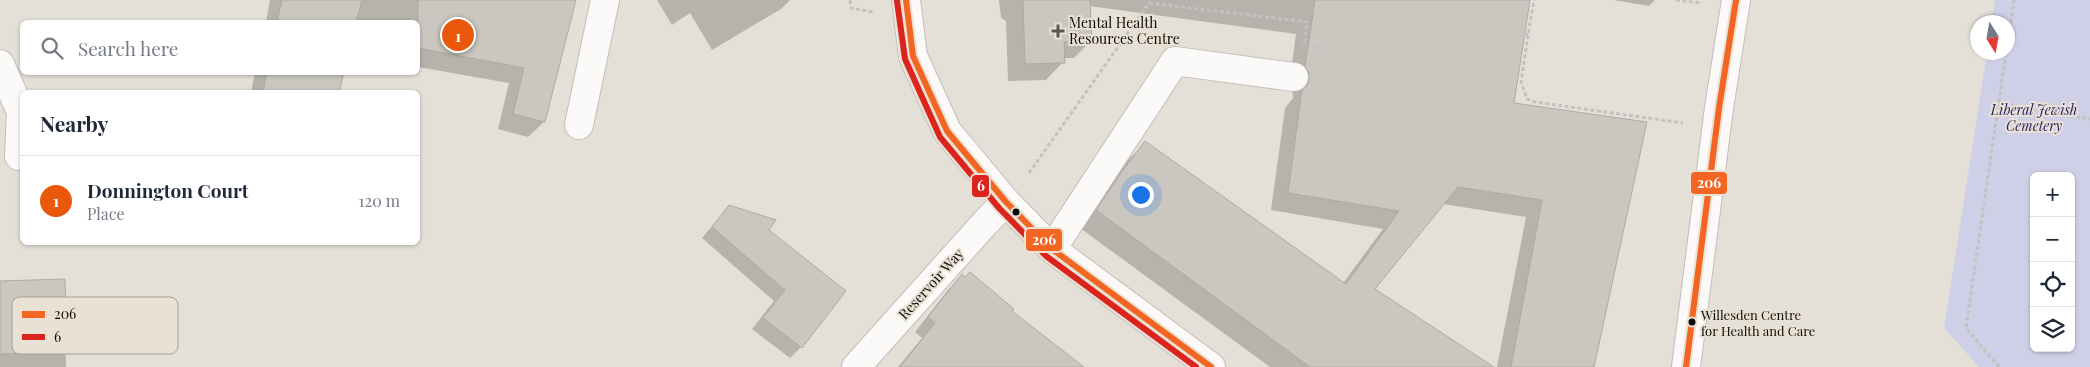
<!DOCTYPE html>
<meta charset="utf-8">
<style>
:root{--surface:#fff;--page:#f6f6f7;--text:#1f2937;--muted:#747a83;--line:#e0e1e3;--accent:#ea580c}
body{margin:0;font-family:"Playfair Display",serif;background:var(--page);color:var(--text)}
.controls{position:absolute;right:15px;bottom:15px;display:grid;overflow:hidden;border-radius:8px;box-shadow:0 1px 4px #0004}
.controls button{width:45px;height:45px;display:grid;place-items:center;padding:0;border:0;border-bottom:1px solid var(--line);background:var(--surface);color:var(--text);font:25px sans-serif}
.compass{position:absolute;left:1970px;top:15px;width:45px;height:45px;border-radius:50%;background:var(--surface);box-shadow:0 1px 4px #0004;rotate:169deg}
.you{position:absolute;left:1140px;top:194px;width:18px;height:18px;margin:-12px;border:4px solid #fff;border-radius:50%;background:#1a73e8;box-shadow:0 0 0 8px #1a73e833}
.badge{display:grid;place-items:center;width:32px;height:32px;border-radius:50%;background:var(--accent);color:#fff;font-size:16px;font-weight:700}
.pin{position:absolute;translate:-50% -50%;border:2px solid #fff;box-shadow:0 1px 5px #0006}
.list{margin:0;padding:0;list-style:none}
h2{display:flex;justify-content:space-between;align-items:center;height:65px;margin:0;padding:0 20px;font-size:21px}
h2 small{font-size:16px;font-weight:400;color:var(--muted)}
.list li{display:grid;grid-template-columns:32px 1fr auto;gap:15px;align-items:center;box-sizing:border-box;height:90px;padding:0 20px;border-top:1px solid var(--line)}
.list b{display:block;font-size:19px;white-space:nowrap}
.list p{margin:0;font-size:16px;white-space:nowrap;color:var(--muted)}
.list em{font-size:16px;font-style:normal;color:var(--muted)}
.icon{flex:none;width:28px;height:28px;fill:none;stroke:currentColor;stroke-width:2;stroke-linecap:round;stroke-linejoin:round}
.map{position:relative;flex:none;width:2090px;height:367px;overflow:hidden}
.search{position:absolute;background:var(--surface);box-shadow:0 1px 4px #0004;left:20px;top:20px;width:400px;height:55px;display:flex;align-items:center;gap:12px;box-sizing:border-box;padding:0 18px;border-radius:8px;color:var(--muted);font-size:19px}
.panel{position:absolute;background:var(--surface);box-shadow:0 1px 4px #0004;left:20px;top:90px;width:400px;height:155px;border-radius:8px}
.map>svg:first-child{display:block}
.green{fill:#cfd0e7;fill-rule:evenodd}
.shadow{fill:#0003}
.building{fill:#cac7c0;stroke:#adaaa3}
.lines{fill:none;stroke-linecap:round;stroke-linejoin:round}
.minor-casing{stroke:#c1beb8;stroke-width:30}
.path{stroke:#c4c2c0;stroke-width:3;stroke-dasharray:4 2.5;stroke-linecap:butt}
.minor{stroke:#fbfaf9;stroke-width:28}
.bus-1-casing{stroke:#e9e1d3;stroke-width:10}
.bus-2-casing{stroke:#e9e1d3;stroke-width:10}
.bus-1{stroke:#f26522;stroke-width:6}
.bus-2{stroke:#dc241f;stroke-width:6}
.poi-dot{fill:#5a5651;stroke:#e9e1d3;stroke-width:2}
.bus-dot{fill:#0f0c08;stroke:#e9e1d3;stroke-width:2}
.labels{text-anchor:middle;stroke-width:4;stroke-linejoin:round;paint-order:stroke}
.bus-label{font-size:13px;fill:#0f0c08;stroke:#e9e1d3;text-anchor:start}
.poi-label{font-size:14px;fill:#0f0c08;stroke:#e9e1d3;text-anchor:start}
.park-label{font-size:14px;font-style:italic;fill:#2c246e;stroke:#e9e1d3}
.street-label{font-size:14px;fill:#0f0c08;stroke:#e9e1d3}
.key{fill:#e9e1d3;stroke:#a8a196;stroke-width:1}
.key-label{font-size:14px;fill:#0f0c08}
.line-badge{stroke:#e9e1d3;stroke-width:2}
.badge-label{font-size:14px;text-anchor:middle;font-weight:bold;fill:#fff}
</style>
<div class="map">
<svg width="2090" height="367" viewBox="0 0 2090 367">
<rect width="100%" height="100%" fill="#e4e0d8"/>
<path class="green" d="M1995 0H2090V367H1979L1944 328 1987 53 2008 52V22H1991ZM2034 176H2071V348H2034Z"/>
<g class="shadow">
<polygon points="270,0 575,0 544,122 528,137 498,129 509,83 418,67 418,22 266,22"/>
<polygon points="657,0 790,0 781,9 712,50 690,13 672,25"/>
<polygon points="999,0 1529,0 1512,104 1645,123 1593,367 1497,367 1526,217 1443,204 1374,289 1491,367 1270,367 1080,228 1104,191 1128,160 1145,143 1343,283 1383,229 1271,210 1285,108 1293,98 1292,89 1289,85 1296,34 1089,6 1091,41 1074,58 1063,58 1063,62 1046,80 1008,81 1006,21 1001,18"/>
<polygon points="1613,0 1655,0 1649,6"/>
<polygon points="255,72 343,72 338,92 251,92"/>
<polygon points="729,206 767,230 844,291 801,347 790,358 752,329 774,301 702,238"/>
<polygon points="962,276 1011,312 1082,367 898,367 922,338 915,332 948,290"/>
<polygon points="64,280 66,367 0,367 0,282"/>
</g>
<g class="building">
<polygon points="282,0 362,0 356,22 277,22"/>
<polygon points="418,0 576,0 545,122 513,114 524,68 418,48"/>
<polygon points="1023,0 1090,0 1092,41 1064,42 1065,63 1025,64"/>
<polygon points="1315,0 1530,0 1514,103 1647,122 1594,367 1511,367 1542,200 1458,187 1375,289 1494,367 1310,367 1096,210 1121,173 1145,141 1346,284 1399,211 1288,193 1302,90 1307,86 1309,80 1309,72 1305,67"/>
<polygon points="267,72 344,72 339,92 263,92"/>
<polygon points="729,205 776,220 769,230 846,291 802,348 763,318 785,290 712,227"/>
<polygon points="970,272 1014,309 1012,311 1084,367 900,367 935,323 928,317 962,274 965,277"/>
<polygon points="65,279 67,352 0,354 0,281"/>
</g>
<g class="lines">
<defs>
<g id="minor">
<polyline points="906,0 913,56 947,131 1006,202 1052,249 1211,367"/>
<polyline points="0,64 21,112 19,156"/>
<polyline points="579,125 605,0"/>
<polyline points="1052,249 1175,61 1294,77"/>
<polyline points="856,367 985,223 1006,202"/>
<polyline points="1686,367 1719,108 1736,0"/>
</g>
</defs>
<use href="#minor" class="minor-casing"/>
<g class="path">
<polyline points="850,0 851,8 873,12"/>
<polyline points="1676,0 1701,3"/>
<polyline points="1524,34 1528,35 1534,0"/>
<polyline points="1528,35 1521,82 1527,99 1535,102 1683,123"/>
<polyline points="2008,42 2014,0"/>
<polyline points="1312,47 1327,48"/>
<polyline points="1999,104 2090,119"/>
<polyline points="1029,173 1149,3 1307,22 1304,45"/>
<polyline points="1999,367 1966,328 2006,52"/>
</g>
<use href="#minor" class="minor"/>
<defs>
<g id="bus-1">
<polyline points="906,0 913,56 947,131 1006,202 1052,249 1211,367"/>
<polyline points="1686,367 1719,108 1736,0"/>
</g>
<polyline id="bus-2" points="897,1 905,59 940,137 999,208 1046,256 1196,367"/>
</defs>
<use href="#bus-1" class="bus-1-casing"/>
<use href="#bus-2" class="bus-2-casing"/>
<use href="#bus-1" class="bus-1"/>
<use href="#bus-2" class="bus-2"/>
</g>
<path class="poi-dot" d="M1055.5 23.5h5v5h5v5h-5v5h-5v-5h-5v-5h5z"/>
<g class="bus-dot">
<circle cx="1016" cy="212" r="4.5"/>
<circle cx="1692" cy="322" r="4.5"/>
</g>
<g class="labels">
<g class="bus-label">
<text x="1701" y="320">Willesden Centre<tspan x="1701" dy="16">for Health and Care</tspan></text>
</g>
<g class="poi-label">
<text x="1069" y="28">Mental Health<tspan x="1069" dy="16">Resources Centre</tspan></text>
</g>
<g class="park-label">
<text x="2034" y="115">Liberal Jewish<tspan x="2034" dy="16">Cemetery</tspan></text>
</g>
<g class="street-label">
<text transform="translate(931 284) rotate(-48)" y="5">Reservoir Way</text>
</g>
</g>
<rect x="12" y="297" width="166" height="57" rx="8" class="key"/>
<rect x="22" y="311" width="23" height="7" fill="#f26522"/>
<rect x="22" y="334" width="23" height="6" fill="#dc241f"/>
<g class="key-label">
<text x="54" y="319">206</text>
<text x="54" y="342">6</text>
</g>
<g class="line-badge">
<rect x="1690" y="171" width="38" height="24" rx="5" fill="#f26522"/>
<rect x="971" y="174" width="19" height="24" rx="5" fill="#dc241f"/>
<rect x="1025" y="228" width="38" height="24" rx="5" fill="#f26522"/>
</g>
<g class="badge-label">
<text x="1709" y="188">206</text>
<text x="981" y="191">6</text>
<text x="1044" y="245">206</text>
</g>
</svg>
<div class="controls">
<button>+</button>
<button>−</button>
<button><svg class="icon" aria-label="locate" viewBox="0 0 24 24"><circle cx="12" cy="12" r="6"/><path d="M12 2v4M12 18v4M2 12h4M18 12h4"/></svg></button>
<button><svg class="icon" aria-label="layers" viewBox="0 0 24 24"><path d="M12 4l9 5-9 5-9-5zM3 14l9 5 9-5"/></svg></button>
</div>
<svg class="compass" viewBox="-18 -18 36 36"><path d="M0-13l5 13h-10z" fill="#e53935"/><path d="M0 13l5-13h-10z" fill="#747a83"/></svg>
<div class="you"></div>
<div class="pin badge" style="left:458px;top:35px">1</div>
<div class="search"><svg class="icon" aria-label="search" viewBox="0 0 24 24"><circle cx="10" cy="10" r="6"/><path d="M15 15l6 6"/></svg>Search here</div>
<section class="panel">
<h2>Nearby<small></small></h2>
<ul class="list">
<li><span class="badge">1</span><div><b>Donnington Court</b><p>Place</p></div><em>120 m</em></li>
</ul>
</section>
</div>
